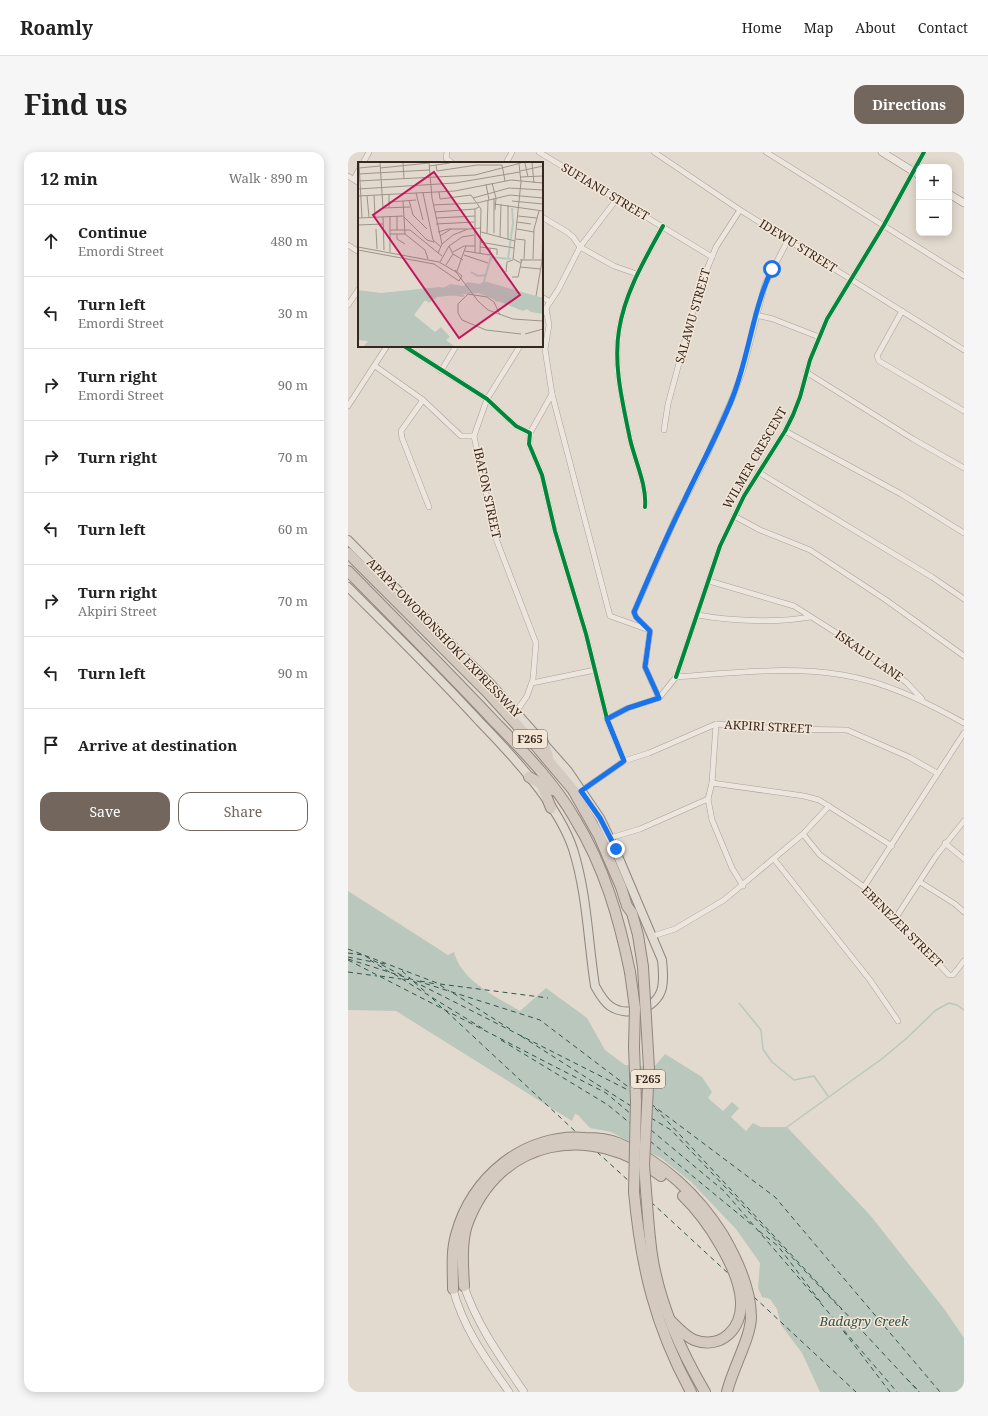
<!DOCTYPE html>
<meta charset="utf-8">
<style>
:root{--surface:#fff;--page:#f6f6f6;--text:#222;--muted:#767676;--line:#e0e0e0;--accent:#73665d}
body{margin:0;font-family:"Noto Serif",serif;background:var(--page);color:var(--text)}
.controls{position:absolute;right:12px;top:12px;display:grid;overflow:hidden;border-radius:8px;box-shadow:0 2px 10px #0003}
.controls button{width:36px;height:36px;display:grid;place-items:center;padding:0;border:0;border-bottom:1px solid var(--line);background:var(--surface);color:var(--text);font:20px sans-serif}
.stop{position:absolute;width:12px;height:12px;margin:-9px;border:3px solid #1a73e8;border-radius:50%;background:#fff}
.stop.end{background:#1a73e8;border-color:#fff;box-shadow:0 1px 4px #0008}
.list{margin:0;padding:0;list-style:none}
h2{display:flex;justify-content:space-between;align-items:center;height:52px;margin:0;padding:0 16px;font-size:17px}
h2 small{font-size:13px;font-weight:400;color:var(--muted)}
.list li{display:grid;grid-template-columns:26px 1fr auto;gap:12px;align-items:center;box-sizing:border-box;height:72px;padding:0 16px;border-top:1px solid var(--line)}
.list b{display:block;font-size:15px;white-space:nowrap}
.list p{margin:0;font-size:13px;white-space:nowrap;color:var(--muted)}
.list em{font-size:13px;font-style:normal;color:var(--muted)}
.actions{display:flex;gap:8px;padding:12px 16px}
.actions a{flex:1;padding:9px 0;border:1px solid var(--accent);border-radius:12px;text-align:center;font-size:14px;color:var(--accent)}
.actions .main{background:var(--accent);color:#fff}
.icon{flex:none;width:22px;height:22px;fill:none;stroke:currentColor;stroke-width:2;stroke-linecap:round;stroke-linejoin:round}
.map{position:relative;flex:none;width:616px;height:1240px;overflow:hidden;border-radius:12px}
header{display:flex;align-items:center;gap:24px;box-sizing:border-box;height:56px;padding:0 20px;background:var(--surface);border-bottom:1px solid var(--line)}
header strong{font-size:19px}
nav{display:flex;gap:22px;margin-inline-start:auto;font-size:14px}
.intro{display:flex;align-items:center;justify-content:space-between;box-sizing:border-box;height:96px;padding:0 24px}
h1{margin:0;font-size:28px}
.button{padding:10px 18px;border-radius:12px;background:var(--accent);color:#fff;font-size:14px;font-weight:700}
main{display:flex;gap:24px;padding:0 24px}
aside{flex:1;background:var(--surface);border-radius:12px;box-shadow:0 2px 10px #0003}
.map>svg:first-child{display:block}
.water{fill:#bac7bd}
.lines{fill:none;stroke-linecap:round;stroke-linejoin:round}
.stream{stroke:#bac7bd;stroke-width:1.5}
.ferry{stroke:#31554e;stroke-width:1;stroke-dasharray:5 4;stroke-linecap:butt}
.street-casing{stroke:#a8a098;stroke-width:6}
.secondary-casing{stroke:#988f88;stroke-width:8}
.primary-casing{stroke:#8e857e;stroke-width:10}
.highway-casing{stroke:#8e857e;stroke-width:12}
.street{stroke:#ece6df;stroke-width:5}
.secondary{stroke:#ece6df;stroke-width:7}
.primary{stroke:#e2dbd2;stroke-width:8}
.highway{stroke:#d5cac0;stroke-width:10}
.highway-bridge-casing{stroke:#8e857e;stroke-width:12;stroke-linecap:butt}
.highway-bridge{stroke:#d5cac0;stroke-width:10}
.cycleway-casing{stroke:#f3e6d6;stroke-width:6}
.cycleway{stroke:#00873e;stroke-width:4}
.route{stroke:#1a73e8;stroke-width:5}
.labels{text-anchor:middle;stroke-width:3;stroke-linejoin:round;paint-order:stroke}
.shield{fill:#f3e6d6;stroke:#6f6157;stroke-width:1}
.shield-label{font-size:11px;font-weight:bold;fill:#362820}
.street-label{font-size:12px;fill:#362820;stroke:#f3e6d6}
.water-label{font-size:13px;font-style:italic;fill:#31554e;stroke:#f3e6d6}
.inset-river{fill:none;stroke:#bac7bd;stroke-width:2}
.inset-road{fill:none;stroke:#9e9389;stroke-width:1}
.view{fill:#c2185b;fill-opacity:0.15;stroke:#c2185b;stroke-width:2}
.inset-edge{fill:none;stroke:#362820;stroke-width:2}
</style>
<header>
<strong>Roamly</strong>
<nav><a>Home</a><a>Map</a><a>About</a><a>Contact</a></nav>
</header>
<div class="intro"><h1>Find us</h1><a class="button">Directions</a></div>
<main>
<aside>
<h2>12 min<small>Walk · 890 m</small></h2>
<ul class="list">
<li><svg class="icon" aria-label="ahead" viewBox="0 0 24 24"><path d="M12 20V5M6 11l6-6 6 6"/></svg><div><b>Continue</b><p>Emordi Street</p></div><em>480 m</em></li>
<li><svg class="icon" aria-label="left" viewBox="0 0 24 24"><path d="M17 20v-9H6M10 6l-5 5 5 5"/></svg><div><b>Turn left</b><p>Emordi Street</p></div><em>30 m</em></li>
<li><svg class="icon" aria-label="right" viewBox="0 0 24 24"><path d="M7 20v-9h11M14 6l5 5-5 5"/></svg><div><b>Turn right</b><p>Emordi Street</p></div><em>90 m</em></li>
<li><svg class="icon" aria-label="right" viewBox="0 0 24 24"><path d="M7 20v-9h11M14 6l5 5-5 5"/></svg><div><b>Turn right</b></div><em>70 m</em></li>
<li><svg class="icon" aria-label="left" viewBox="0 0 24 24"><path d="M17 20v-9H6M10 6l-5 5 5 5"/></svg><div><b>Turn left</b></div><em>60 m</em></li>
<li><svg class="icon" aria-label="right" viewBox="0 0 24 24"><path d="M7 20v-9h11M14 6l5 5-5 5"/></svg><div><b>Turn right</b><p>Akpiri Street</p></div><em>70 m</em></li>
<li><svg class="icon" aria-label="left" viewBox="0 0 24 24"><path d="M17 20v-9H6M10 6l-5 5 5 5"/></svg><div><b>Turn left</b></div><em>90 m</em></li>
<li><svg class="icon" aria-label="arrive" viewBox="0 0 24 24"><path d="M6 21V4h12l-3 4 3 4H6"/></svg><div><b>Arrive at destination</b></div></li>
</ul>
<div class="actions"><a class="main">Save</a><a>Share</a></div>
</aside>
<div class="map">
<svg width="616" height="1240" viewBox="0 0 616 1240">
<rect width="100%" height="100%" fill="#e3dacf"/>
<path class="water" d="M0 739 100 803 106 800C113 829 149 845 172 859L198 836 239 866 257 898 277 913 306 915 317 902 354 925 364 940 360 946 375 959 384 950 391 956 383 965 398 979 405 971 413 975H439L522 1063 597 1158 616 1186V1240H472L454 1201 433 1173 429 1157 422 1147 414 1145 410 1136 412 1111 388 1077 342 1029 313 1006 263 980 242 976 230 963 227 962 224 969 48 859 0 858Z"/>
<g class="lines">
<g class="stream">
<polyline points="391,851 413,878 415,897 424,910 446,928 466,924 480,944"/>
<polyline points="439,975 535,906 560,885 588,858 601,851 609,853 616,858"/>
</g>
<g class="ferry">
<polyline points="0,797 89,831 101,839"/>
<polyline points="0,801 15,803 57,825"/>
<polyline points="0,805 25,810"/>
<polyline points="0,807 192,868 283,937"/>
<polyline points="0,808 258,941 283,962"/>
<polyline points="22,808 43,821"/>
<polyline points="32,811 41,813"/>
<polyline points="54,819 62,826"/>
<polyline points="0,820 29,824"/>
<polyline points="46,822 137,878"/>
<polyline points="32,824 53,827"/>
<polyline points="56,827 65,828"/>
<polyline points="65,829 284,940"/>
<polyline points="72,829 88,832"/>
<polyline points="66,830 80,842"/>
<polyline points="92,832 200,846"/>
<polyline points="105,841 162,877"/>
<polyline points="84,846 94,856"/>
<polyline points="98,859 229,981"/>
<polyline points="173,884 283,954"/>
<polyline points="153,888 260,953 283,972"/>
<polyline points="303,952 427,1045 592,1240"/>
<polyline points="307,956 571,1240"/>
<polyline points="303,966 323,978 494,1158"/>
<polyline points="303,978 376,1039 549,1240"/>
<polyline points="302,989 404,1073"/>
<polyline points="249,1000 282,1030"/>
<polyline points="303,1050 382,1123"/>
<polyline points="411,1079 430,1094 474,1152"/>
<polyline points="406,1145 508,1240"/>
<polyline points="490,1172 542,1240"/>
<polyline points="559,1227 572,1240"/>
</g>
<defs>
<g id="street">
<polyline points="99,0 98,6 104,11"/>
<polyline points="191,0 364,105"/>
<polyline points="306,0 392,58 616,198"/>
<polyline points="418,0 616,124"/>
<polyline points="15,11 21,0"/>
<polyline points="158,11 164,0"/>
<polyline points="0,24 11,31"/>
<polyline points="6,27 11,18"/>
<polyline points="194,65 219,80 225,85 232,95 266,114 289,122"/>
<polyline points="0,93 11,100"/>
<polyline points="194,145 202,150"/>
<polyline points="0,153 11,137"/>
<polyline points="198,156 201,173 197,197 204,242 262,464 301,478"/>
<polyline points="554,159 529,204 531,209 616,259"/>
<polyline points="194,162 210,138 232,95 268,48"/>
<polyline points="408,163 425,167 471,185"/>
<polyline points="56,194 139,247 168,274 182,281 181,292 194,323 207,379 238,482 259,567 276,609"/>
<polyline points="27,214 75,248 113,284 126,284"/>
<polyline points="93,219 108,194"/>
<polyline points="458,220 565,287 616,316"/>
<polyline points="75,248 53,279 54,286 81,355"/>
<polyline points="0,254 39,194"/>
<polyline points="316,278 320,252 351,137 368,95 392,58"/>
<polyline points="437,279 553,342 616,381"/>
<polyline points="182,281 204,242"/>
<polyline points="410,320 584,425 616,447"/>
<path d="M297 355C299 333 287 309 282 287 275 252 265 214 271 178 277 140 297 107 315 74"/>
<polyline points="386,364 412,378 462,398 538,448 616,504"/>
<polyline points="361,429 446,454 498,487 558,530 574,547"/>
<path d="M350 463C382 469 431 471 462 465"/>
<polyline points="328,525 372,394 396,344 437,279 445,263 452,245 462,208 479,167 536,73 576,0"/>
<polyline points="184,531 247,518"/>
<polyline points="311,546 297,515 302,479 288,465 286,460 328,365 355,312 384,247 395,218 417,132 440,88"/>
<polyline points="168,560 179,544 185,527 188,491 147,384 126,284 139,247 172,194"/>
<path d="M259 567 280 556 311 546 328 525C383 521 440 514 495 523 538 530 578 550 616 571"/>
<polyline points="368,572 364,631 360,647 364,668 384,716 395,734"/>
<polyline points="364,631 456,644 471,648 544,694"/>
<polyline points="233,639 276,609 301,601 368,572 433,577 499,578 561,605 589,621"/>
<polyline points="455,682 472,703 516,735 534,752 601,823 605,823 616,809"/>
<polyline points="262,686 292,677 360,647"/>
<polyline points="597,691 616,707"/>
<polyline points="426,707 522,828 550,869"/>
<polyline points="572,730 607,752 616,760"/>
<polyline points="516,735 616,581"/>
<polyline points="547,767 588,704 616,669"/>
<polyline points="305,784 327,777 376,748 455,682 481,654"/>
</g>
<g id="secondary">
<polyline points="534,0 571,23"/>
<polyline points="601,42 616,51"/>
<path d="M116 1134C129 1173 153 1206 176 1240"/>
<path d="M105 1137C115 1176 138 1207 161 1240"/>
</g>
<path id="primary" d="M0 388 143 532 220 619 252 666 267 697 314 808C315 817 316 827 314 836 309 857 279 866 262 854 255 849 251 841 247 834 240 789 239 741 225 697 210 652 164 603 131 569 89 523 44 479 0 435"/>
<g id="highway">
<polyline points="0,401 139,540 188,594 225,638 251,684 273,735 279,754 284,761 290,783 295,815"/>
<path d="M0 419C49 469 98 518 146 569 175 599 206 630 227 667 256 714 271 766 282 820"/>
<polyline points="194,588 200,604"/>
<polyline points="181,625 205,638"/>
<polyline points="193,631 203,656"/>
<path d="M298 1039C300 1062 301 1086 305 1109 313 1154 334 1201 357 1240"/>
<path d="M286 1040C293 1115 307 1174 343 1240"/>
<path d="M116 1134C115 1114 113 1092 119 1073 151 985 243 970 313 1024"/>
<path d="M105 1137C105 1119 103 1100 108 1083 123 1025 177 981 237 986 248 986 260 987 270 991 314 1009 350 1043 375 1083 389 1107 403 1137 403 1165 403 1185 384 1218 379 1240"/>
<path d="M323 1169C330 1176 337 1184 346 1188 374 1198 394 1176 393 1150 392 1117 358 1066 335 1044"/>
</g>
</defs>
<use href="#street" class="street-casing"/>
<use href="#secondary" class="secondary-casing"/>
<use href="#primary" class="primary-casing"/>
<use href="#highway" class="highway-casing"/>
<use href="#street" class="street"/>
<use href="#secondary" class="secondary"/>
<use href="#primary" class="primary"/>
<use href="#highway" class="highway"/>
<defs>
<g id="highway-bridge">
<polyline points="295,815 301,916 296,1013 298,1039"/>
<polyline points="282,820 287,856 286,895 288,949 286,1040"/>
</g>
</defs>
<use href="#highway-bridge" class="highway-bridge-casing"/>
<use href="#highway-bridge" class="highway-bridge"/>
<defs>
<g id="cycleway">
<polyline points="56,194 139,247 168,274 182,281 181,292 194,323 207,379 238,482 259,567 276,609"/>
<path d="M297 355C299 333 287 309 282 287 275 252 265 214 271 178 277 140 297 107 315 74"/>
<polyline points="328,525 372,394 396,344 437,279 445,263 452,245 462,208 479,167 536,73 576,0"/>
</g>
</defs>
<use href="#cycleway" class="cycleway-casing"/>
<use href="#cycleway" class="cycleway"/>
</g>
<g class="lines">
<path class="route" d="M268 697 252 666 233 639 276 609 259 567 280 556 311 546 297 515 302 479 288 465 286 460C302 423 318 385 336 349 352 315 370 282 384 247 401 205 404 159 424 117"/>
</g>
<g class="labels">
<g class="shield">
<rect x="165" y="578" width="34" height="18" rx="3"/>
<rect x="283" y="918" width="34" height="18" rx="3"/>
</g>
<g class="shield-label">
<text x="182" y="591">F265</text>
<text x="300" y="931">F265</text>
</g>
<g class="street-label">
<text transform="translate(257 40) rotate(31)" y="4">SUFIANU STREET</text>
<text transform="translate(450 94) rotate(32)" y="4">IDEWU STREET</text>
<text transform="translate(345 164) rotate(-74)" y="4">SALAWU STREET</text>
<text transform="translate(407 306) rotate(-60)" y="4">WILMER CRESCENT</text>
<text transform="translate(139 341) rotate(78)" y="4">IBAFON STREET</text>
<text transform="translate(96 486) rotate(46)" y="4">APAPA-OWORONSHOKI EXPRESSWAY</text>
<text transform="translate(521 504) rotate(35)" y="4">ISKALU LANE</text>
<text transform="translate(420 575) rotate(3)" y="4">AKPIRI STREET</text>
<text transform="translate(554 775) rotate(45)" y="4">EBENEZER STREET</text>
</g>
<g class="water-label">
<text x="516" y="1174">Badagry Creek</text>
</g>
</g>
<g transform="translate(10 10)">
<rect width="185" height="185" fill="#e3dacf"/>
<path d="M126 119 185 136V152L173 150 169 147 165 149 120 131 79 135 71 141 67 138 56 153 77 170 83 165 92 175 88 178 96 184H6L10 179 0 178V128L23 131 81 125 88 126H91L92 122 106 124 109 120 122 122Z" fill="#bac7bd"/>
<path class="inset-river" d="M150 97 155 61 154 46M113 110 120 114 128 113M126 119 133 95 153 97M114 126 130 127 185 140M113 127 185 142M83 129 105 126M116 129 185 144M80 130 93 123M85 131 106 134M70 133 110 129M137 138 167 143M155 138 185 148M0 157 20 144 61 134M0 160 49 139M0 161 27 150M2 162 67 133M0 164 72 131 108 126M59 184 53 172 56 145 73 133"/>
<path class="inset-road" d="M1 1 4 56M22 1 25 46 52 45M45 1 46 17M71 1 74 36 84 82M167 1 170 15M174 1 176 21M161 2 163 20 155 97 163 101M78 3 79 9 119 3H144L147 19M71 4 92 1M1 6 22 4M22 6 71 1M162 9 185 4M0 12 71 8M162 15 185 14M0 19 117 13 163 1M134 21 138 36M128 22 131 38M0 27 97 21 162 10M81 30 82 37 113 33 123 47 122 91M58 31 65 58M65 31 75 78 83 85M31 32V46M16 33 17 55M0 34 97 29 153 18 185 21M9 34 11 55M115 36 151 26 185 28M51 38 55 53 69 67M45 39 47 72 67 88 70 97M154 39 185 42M31 40 58 38M119 41 152 33 185 36M136 42 185 49M75 43 118 41M137 48 138 36M77 50 117 47 121 45M32 54V90M39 54V68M160 54 179 56M25 55 26 88M46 55 69 78 76 80M0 56 45 54M78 56 117 54M159 60 173 62M78 62 116 60M0 63 25 62M18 67 19 87M159 67 176 70M32 68H52L84 94M80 70 90 67H109M123 70 157 79M129 71 130 38M136 71V36M32 72H47M39 72V77L47 82M82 74 93 67M142 75 143 42M158 77 167 78 166 97M150 78V43M122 80 156 86M91 84 95 92 105 98M0 85 81 100 98 110 120 139 130 148 155 157 185 159M122 85 139 87V93M0 88 76 102 101 119 104 114 97 108M107 89 132 93V86M95 90 106 84H117M117 90V47M80 91 84 82 95 73 110 67 123 66M106 93 130 101M175 97 176 67 181 49M162 98H185M82 100 91 84 104 75 116 73M88 103 95 92M162 105 183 107M99 109 108 84M148 110 149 100 155 98M154 115H160L164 97M178 134 184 99 185 58M104 158 128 168 163 172M104 158 100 151V142L110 132 129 135 136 140 142 153M167 172 185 167"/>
<path class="view" d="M76 10 162 133 101 176 15 53Z"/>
<rect width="185" height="185" class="inset-edge"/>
</g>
</svg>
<div class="controls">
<button>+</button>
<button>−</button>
</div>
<div class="stop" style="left:424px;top:117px"></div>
<div class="stop end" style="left:268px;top:697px"></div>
</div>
</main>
